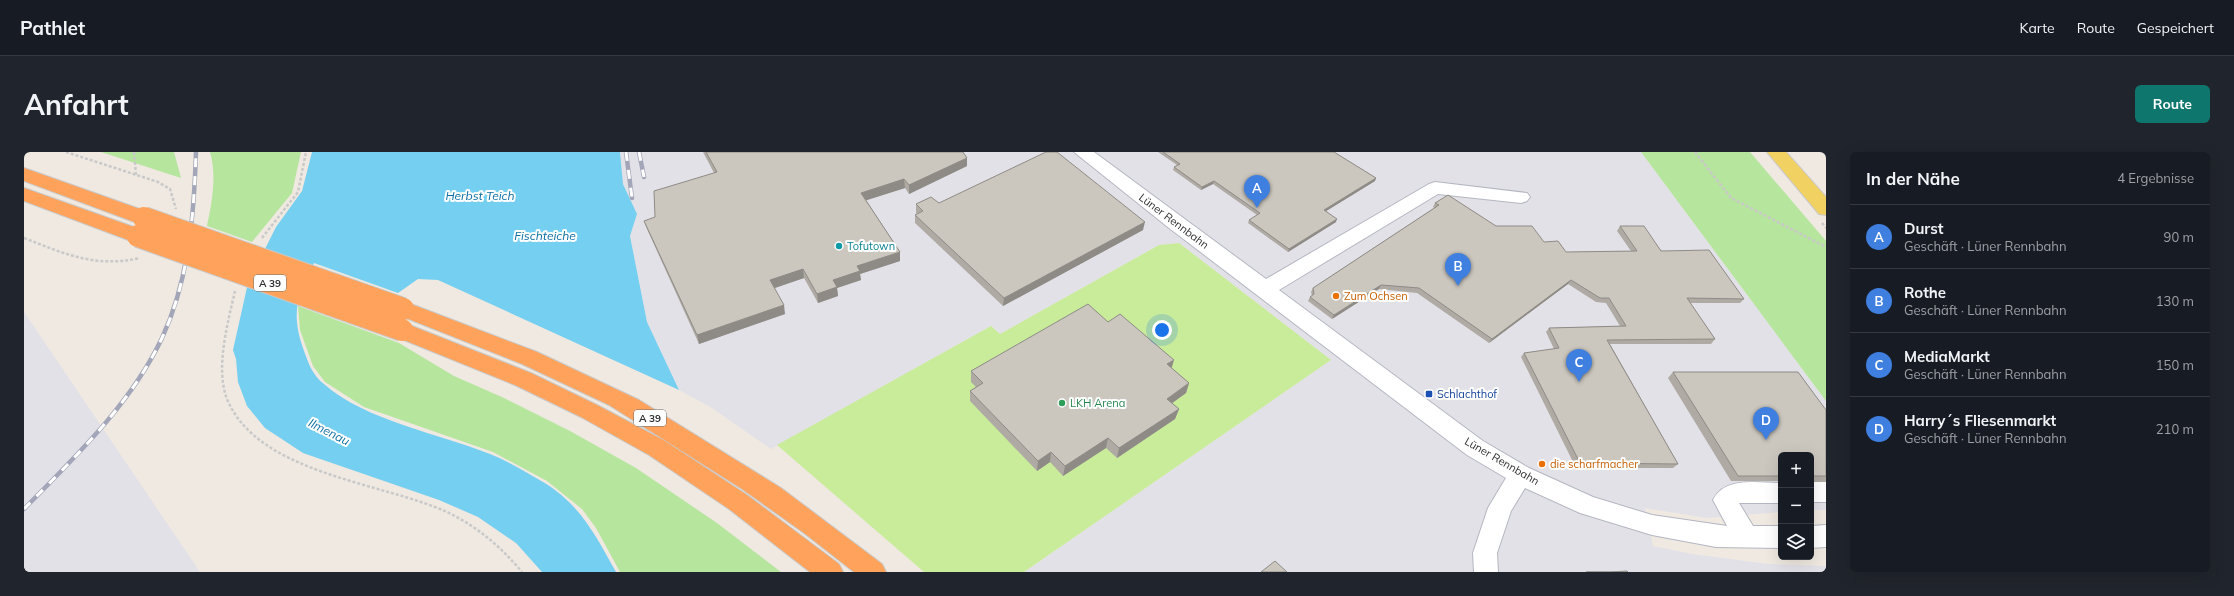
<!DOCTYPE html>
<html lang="de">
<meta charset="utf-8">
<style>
:root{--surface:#171b24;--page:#20242c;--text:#f1f3f6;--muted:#9ea1a6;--line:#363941;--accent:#0f766e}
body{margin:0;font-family:Mulish,sans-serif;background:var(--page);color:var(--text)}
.controls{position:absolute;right:12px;bottom:12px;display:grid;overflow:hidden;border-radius:6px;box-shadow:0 4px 16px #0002}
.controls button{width:36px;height:36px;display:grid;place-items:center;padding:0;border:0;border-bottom:1px solid var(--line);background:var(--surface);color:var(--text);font:20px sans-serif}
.you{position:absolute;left:1138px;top:178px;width:14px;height:14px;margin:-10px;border:3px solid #fff;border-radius:50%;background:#1a73e8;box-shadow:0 0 0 6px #1a73e833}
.badge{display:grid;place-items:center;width:26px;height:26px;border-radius:50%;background:var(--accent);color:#fff;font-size:13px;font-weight:700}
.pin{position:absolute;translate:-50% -33px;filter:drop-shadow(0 1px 2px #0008)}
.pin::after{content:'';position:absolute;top:21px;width:14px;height:12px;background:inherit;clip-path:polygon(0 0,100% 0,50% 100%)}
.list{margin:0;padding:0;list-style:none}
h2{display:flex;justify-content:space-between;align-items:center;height:52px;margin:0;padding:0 16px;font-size:17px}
h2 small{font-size:13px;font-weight:400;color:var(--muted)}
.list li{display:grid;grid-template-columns:26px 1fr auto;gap:12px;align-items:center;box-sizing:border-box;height:64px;padding:0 16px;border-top:1px solid var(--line)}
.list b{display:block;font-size:15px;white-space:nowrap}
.list p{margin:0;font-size:13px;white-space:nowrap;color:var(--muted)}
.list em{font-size:13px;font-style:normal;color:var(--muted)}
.icon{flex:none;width:22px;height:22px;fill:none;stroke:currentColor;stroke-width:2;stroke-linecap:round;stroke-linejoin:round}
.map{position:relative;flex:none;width:1802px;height:420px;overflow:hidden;border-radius:6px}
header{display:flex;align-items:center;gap:24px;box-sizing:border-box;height:56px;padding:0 20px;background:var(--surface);border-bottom:1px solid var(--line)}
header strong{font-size:19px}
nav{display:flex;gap:22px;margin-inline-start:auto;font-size:14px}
.intro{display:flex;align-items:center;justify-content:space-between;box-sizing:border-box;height:96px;padding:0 24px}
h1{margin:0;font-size:28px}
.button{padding:10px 18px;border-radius:6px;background:var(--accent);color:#fff;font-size:14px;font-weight:700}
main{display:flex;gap:24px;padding:0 24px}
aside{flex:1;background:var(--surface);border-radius:6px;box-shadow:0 4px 16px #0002}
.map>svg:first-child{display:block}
.industrial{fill:#e3e1e8}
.green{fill:#b6e59e}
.pitch{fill:#c9ec9a}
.water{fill:#75cff0}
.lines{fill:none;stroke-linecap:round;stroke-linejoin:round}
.minor-casing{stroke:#b4b7c1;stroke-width:2}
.major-casing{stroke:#c9c9c9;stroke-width:2}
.highway-casing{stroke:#c9c9c9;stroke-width:2}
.path{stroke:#c9c9c9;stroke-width:2.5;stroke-dasharray:3 2;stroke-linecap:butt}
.minor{fill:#fff;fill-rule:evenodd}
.major{fill:#f2d163;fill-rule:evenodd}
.highway{fill:#ffa35c;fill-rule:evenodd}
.rail-casing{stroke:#a3a6b8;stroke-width:4.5}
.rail{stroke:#fff;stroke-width:3;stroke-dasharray:9;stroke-linecap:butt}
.highway-bridge-casing{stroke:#c9c9c9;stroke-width:24;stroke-linecap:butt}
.highway-bridge{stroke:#ffa35c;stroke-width:22}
.wall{fill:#afaba4}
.shaded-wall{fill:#8e8b86}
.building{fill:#cbc7bf;stroke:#8e8b86}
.culture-dot{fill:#0f9aa8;stroke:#fff;stroke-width:1.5}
.food-dot{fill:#e8710a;stroke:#fff;stroke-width:1.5}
.transit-dot{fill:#1a4fb4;stroke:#fff;stroke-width:1.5}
.leisure-dot{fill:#2e9e5b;stroke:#fff;stroke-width:1.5}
.labels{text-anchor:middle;stroke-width:4;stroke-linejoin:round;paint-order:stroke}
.shield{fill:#fff;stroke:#6d6d6d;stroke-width:1}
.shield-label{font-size:10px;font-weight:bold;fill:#2e2e2e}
.street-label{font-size:11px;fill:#2e2e2e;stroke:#fff}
.culture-label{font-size:11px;fill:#0d838f;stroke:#fff;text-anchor:start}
.food-label{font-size:11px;fill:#c56008;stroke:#fff;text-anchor:start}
.transit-label{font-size:11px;fill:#164399;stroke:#fff;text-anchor:start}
.leisure-label{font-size:11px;fill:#27864d;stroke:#fff;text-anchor:start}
.water-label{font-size:12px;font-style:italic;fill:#0d6fa3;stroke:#fff}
</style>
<header>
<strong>Pathlet</strong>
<nav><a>Karte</a><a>Route</a><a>Gespeichert</a></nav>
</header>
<div class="intro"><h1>Anfahrt</h1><a class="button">Route</a></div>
<main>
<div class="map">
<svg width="1802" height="420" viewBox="0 0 1802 420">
<rect width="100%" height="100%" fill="#efe9e1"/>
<g class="industrial">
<polygon points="596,0 1617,0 1802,249 1802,358 1787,358 1787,303 1757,303 1757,360 1682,366 1621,356 1629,394 1668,402 1745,412 1802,414 1802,420 1000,420 1307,208 1155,91 1135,93 976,182 967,174 747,297 688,256 655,238 623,170 606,84 613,62 599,32"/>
<polygon points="0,160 176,420 0,420"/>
</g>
<g class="green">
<polygon points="77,0 150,0 157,26"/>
<path d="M186 0H277L268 41 228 90 183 74C188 49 193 25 186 0Z"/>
<polygon points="1617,0 1726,0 1802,89 1802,249"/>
<polygon points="274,154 375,191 430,224 480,246 546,279 612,316 693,371 757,420 596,420 572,376 558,357 523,329 469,300 340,255 301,230 289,214 276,178"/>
</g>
<polygon class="pitch" points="1155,91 1307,208 1000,420 900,420 753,293 967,174 976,182 1135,93"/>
<path class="water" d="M288 0H596L599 32 613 62 606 84 623 170 655 238 414 128 394 127 374 141 290 111C273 142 267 162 279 196 284 210 288 223 300 232 342 269 414 281 466 302 484 309 502 320 519 330 556 352 572 384 592 420H518L492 391 454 365 415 348 279 301 241 276 223 254 214 230 212 207 209 198 224 131 252 75 278 39Z"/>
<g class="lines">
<defs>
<g id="minor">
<path d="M1050 0H1070L1242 127 1405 32 1411 30 1503 41 1506 45 1503 49 1497 51 1414 42 1255 138 1459 289 1505 316 1569 345 1628 363 1703 374 1689 348C1701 324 1734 331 1757 331V351H1715L1729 374H1757V396L1692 395 1628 383 1556 361 1501 336 1487 359 1473 401 1474 420H1450L1449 401 1464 356 1482 326 1443 303 1145 76Z"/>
<rect x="1787" y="330" width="15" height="20"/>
<polygon points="1802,373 1802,395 1787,396 1787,374"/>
</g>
<polygon id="major" points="1743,0 1762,0 1802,45 1802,63 1795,62"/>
<g id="highway">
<polygon points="0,16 127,61 130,66 127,71 120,73 113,71 0,29"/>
<polygon points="0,36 121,79 124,84 121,89 114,91 107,89 0,49"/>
<polygon points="379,149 513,200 615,248 757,336 858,412 862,420 830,420 780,381 718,337 585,253 498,212 372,162 368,157 372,152"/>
<polygon points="378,170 507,221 573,253 641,289 723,343 815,412 819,420 786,420 705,357 625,303 557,265 491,233 370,184 367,178 370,172"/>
</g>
</defs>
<use href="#minor" class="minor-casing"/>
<use href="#major" class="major-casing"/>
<use href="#highway" class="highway-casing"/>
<g class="path">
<polyline points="42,0 134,30 146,37 152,57"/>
<polyline points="110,0 112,23"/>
<polyline points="1671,0 1707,46 1802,95"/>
<polyline points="1798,71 1802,76"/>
<path d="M0 86C41 102 71 116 116 106"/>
<polyline points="238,86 274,40 282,0"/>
<path d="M211 139C204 170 191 216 203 247 234 322 357 330 423 360 454 375 476 394 498 420"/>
</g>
<use href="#minor" class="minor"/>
<use href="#major" class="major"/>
<use href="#highway" class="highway"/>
<defs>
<g id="rail">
<polyline points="602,0 608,46"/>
<polyline points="615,0 620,25"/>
<path d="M0 357C51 305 107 252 138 186 165 128 170 63 172 0"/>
</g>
</defs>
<use href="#rail" class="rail-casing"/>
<use href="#rail" class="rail"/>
<defs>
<g id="highway-bridge">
<polyline points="120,66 379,157"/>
<polyline points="114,84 378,178"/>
</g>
</defs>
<use href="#highway-bridge" class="highway-bridge-casing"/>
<use href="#highway-bridge" class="highway-bridge"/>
</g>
<g class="wall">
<polygon points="679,0 939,0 943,6 943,14 885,42 881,36 842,48 876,100 876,109 836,122 837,128 813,136 814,144 794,151 780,126 750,136 761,162 675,192 623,77 620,69 631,65 690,21"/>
<polygon points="1134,0 1310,0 1352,26 1351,29 1302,59 1312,70 1264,100 1224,71 1225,68 1233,63 1189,32 1177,38 1149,18 1150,15 1153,13"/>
<polygon points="915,51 1119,78 979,154 891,71 891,63 893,62 892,61 892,52"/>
<polygon points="1411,51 1472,74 1520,90 1542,100 1607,99 1593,79 1596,74 1720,147 1716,151 1666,151 1691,187 1687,192 1586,192 1654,312 1649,316 1552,316 1497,205 1500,201 1530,197 1522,180 1525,176 1596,174 1582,151 1572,150 1544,132 1465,191 1393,141 1355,137 1308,167 1284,149 1286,145 1288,144 1287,140 1289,136 1410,56 1409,55"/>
<polygon points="1084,170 1148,216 1165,231 1162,241 1148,251 1155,257 1151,267 1093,306 1082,296 1039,324 1026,310 1013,319 946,249 946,239 952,235 947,230 947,219"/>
<polygon points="1649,220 1802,258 1802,330 1787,330 1787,303 1757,303 1757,329 1707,329 1644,226"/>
</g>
<g class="shaded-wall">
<polygon points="943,6 943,14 885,42 885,33"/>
<polygon points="1352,26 1351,29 1299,61 1300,58"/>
<polygon points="880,27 881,36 837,50 837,41"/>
<polygon points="1190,29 1189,32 1177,38 1178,35"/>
<polygon points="1313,67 1312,70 1264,100 1265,97"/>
<polygon points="1121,70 1119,78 979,154 980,146"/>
<polygon points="876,100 876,109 836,122 837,128 813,136 814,144 794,151 793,142 809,128 833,114"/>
<polygon points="779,117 780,126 748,137 746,128"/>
<polygon points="1547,128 1544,132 1465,191 1468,187"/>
<polygon points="1357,133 1355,137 1308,167 1310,163"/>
<polygon points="760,153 761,162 675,192 673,183"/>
<polygon points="1150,208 1147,218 1143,212"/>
<polygon points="1165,231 1162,241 1140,257 1143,247"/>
<polygon points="1155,257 1151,267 1093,306 1095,296"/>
<polygon points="1084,286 1082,296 1039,324 1041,314"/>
<polygon points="1027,300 1026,310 1013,319 1014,309"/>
</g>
<g class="building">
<polygon points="682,0 939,0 943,6 885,33 880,27 837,41 876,100 833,114 836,119 809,128 813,135 793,142 779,117 746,128 760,153 673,183 620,69 631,65 630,39 693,20"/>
<polygon points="1022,0 1033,0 1121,70 980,146 891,63 899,59 892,52 907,45 915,51"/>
<polygon points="1139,0 1310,0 1352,26 1300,58 1313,67 1265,97 1225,68 1236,61 1190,29 1178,35 1150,15 1156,12"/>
<polygon points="1424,43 1472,74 1508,74 1520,90 1534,89 1542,100 1613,99 1596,74 1620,74 1637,99 1685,98 1720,147 1663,146 1691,187 1583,188 1654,312 1556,311 1500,201 1535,196 1525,176 1602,174 1585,146 1576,146 1547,128 1468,187 1395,136 1357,133 1310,163 1286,145 1290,142 1289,136 1415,53 1411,51"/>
<polygon points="1064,152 1084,170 1096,162 1150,208 1143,212 1165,231 1143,247 1155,257 1095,296 1084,286 1041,314 1027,300 1014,309 946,239 959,231 947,219"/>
<polygon points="1649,220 1774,220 1802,258 1802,324 1787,324 1787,303 1757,303 1757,324 1714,324"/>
<polygon points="1251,409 1263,420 1237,420"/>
<polygon points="1603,419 1604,420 1562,420 1587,420"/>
</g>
<circle class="culture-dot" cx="815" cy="94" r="4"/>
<g class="food-dot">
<circle cx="1312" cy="144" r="4"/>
<circle cx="1518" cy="312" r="4"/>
</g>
<rect class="transit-dot" x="1401" y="238" width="8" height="8" rx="2"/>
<circle class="leisure-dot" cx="1038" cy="251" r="4"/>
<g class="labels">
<g class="shield">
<rect x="230" y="123" width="32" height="16" rx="3"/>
<rect x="610" y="258" width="32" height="16" rx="3"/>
</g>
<g class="shield-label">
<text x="246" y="135">A 39</text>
<text x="626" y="270">A 39</text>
</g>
<g class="street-label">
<text transform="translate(1150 69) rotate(37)" y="4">Lüner Rennbahn</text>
<text transform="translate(1478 309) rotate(30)" y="4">Lüner Rennbahn</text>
</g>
<g class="culture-label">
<text x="823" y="98">Tofutown</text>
</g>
<g class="food-label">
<text x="1320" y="148">Zum Ochsen</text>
<text x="1526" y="316">die scharfmacher</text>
</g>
<g class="transit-label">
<text x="1413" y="246">Schlachthof</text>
</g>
<g class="leisure-label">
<text x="1046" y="255">LKH Arena</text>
</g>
<g class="water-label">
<text x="456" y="48">Herbst Teich</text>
<text x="521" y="88">Fischteiche</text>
<text transform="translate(305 280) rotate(27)" y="4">Ilmenau</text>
</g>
</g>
</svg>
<div class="controls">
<button>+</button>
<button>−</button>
<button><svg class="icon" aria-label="layers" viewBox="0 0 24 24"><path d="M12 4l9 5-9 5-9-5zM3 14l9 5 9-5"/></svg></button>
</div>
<div class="you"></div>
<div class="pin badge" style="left:1233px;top:56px;background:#3f7fe0">A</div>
<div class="pin badge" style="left:1434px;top:134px;background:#3f7fe0">B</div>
<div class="pin badge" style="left:1555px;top:230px;background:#3f7fe0">C</div>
<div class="pin badge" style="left:1742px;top:288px;background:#3f7fe0">D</div>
</div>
<aside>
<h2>In der Nähe<small>4 Ergebnisse</small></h2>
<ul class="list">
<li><span class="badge" style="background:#3f7fe0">A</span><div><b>Durst</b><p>Geschäft · Lüner Rennbahn</p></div><em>90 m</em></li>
<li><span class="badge" style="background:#3f7fe0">B</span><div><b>Rothe</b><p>Geschäft · Lüner Rennbahn</p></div><em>130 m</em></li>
<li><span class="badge" style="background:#3f7fe0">C</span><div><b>MediaMarkt</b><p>Geschäft · Lüner Rennbahn</p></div><em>150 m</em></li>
<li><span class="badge" style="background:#3f7fe0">D</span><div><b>Harry´s Fliesenmarkt</b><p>Geschäft · Lüner Rennbahn</p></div><em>210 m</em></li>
</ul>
</aside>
</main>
